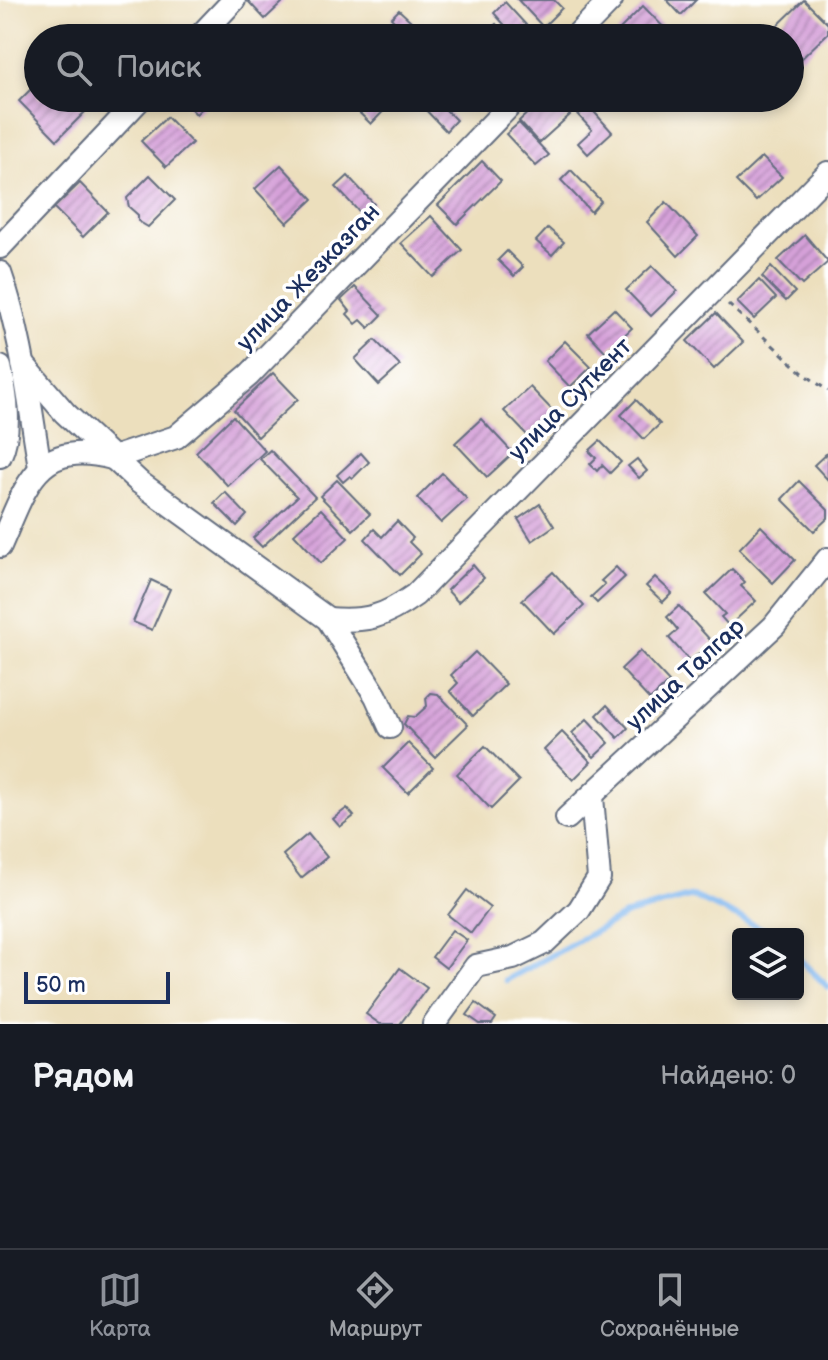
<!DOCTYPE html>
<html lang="ru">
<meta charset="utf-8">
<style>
:root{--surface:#171b24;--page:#20242c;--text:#f1f3f6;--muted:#9ea1a6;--line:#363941;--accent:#8c9099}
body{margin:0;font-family:"Balsamiq Sans",sans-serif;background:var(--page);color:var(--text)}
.controls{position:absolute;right:24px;bottom:24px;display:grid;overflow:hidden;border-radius:8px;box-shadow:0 4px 12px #0003}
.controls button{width:72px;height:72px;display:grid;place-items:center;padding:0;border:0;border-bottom:2px solid var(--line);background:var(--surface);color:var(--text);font:40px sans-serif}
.scale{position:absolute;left:24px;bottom:20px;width:146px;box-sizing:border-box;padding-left:8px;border:4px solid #1b2f5e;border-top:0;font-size:22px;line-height:28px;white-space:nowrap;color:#1b2f5e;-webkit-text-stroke:6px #fff;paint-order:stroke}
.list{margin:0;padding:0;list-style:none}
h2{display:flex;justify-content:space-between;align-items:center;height:104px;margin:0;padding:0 32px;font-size:34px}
h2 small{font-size:26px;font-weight:400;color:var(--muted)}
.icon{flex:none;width:44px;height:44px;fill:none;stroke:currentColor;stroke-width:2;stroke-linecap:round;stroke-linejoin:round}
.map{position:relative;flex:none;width:828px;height:1024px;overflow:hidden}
.search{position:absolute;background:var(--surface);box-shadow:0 4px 12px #0003;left:24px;right:24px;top:24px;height:88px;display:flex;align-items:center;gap:20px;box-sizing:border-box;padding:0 28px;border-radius:44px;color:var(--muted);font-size:30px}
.sheet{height:224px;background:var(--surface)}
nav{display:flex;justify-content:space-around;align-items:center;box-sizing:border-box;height:112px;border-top:2px solid var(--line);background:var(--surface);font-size:22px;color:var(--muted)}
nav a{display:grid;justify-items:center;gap:4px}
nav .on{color:var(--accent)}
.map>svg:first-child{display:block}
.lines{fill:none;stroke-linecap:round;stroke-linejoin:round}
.stream{stroke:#80b7ef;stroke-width:6}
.building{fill:url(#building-hatch)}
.minor-casing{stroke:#646d7f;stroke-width:26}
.path{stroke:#646d7f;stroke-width:3;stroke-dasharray:6 6;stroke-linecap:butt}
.minor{stroke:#fff;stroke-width:22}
.labels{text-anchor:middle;stroke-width:7;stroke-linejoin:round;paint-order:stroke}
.street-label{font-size:24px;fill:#1b2f5e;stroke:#fff}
</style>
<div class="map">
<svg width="828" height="1024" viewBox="0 0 828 1024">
<defs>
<pattern id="building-hatch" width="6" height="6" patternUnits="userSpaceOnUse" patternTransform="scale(2)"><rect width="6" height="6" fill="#d6a1d9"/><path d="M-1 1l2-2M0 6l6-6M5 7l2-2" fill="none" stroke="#ad84b3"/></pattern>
</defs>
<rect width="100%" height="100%" fill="#fff"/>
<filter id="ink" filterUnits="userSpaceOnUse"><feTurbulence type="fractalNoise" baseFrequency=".0125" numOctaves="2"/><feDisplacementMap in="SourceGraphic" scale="16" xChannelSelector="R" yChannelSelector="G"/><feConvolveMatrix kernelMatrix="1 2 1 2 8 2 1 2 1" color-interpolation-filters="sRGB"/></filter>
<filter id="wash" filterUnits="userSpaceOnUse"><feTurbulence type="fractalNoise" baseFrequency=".006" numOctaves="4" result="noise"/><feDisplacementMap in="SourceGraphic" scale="32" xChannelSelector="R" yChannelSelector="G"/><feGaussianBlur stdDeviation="1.8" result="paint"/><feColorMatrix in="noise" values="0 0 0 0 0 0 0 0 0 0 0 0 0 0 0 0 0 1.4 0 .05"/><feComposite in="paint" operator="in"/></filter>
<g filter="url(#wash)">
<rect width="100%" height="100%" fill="#ecdfbd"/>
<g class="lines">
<g class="stream">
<polyline points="798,958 828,987"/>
<polyline points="506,980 627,914 693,896 773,934"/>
</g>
</g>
<g id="blocks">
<g class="building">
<polygon points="247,0 285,0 265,19"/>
<polygon points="518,0 554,0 562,8 543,27"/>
<polygon points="667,0 696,0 681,15"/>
<polygon points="804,0 828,24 828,33 802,58 790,46 790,38 783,38 774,29"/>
<polygon points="505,2 538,38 516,38 494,13"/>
<polygon points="643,6 674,38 623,38 617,32"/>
<polygon points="399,10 424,33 419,38 411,38 391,18"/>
<polygon points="496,24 508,38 480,38"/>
<polygon points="38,82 38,98 71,98 85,112 57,140 19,101"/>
<polygon points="181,98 213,98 196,114"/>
<polygon points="347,98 396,98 371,124 346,100"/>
<polygon points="422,98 434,98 456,120 446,131 418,102"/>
<polygon points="544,98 554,98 570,115 539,143 519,121"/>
<polygon points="588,105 612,132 588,154 578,143 592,130 578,115"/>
<polygon points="167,117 192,143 166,167 141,141"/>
<polygon points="519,123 549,155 536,166 506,134"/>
<polygon points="762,157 782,177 756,201 736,181"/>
<polygon points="482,161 501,181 457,224 438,205"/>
<polygon points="281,165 313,199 287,223 255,189"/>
<polygon points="571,170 601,201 591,212 561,180"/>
<polygon points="150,175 175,200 148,227 138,221 138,215 129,207 127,198"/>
<polygon points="348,176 374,204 362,215 336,187"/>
<polygon points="80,183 108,212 83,237 54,208"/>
<polygon points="666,202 698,236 678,256 647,222"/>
<polygon points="431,216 462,250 433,277 401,243"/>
<polygon points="548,228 564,242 552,255 536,241"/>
<polygon points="805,235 828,262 802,285 778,260"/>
<polygon points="507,251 523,267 514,276 498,260"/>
<polygon points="652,266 677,291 651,316 626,290"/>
<polygon points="771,267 795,292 786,301 762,277"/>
<polygon points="759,280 776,298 754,319 737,302"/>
<polygon points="355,287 382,315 369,328 361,320 356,324 347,314 350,311 341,300"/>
<polygon points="614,309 632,328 606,352 588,333"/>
<polygon points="716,313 743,342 714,369 687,341"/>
<polygon points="375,340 400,366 379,385 355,359"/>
<polygon points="565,341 591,367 570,387 545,361"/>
<polygon points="273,373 298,399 258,437 234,410"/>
<polygon points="530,387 554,412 528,436 504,411"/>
<polygon points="636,400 660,424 644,439 621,415"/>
<polygon points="233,416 265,451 228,486 196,452"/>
<polygon points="481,419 513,453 487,477 455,443"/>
<polygon points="600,441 621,462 610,473 602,465 597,471 590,464 596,458 589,451"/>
<polygon points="270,450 315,497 262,547 253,538 297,497 260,459"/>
<polygon points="828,452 828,480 814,465"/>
<polygon points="361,453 369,462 353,478 350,476 343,482 337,475"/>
<polygon points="637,459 647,471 639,478 628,466"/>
<polygon points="442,473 467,499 441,523 417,498"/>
<polygon points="337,480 370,514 353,530 320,496"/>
<polygon points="799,481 828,510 828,518 814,531 782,499"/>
<polygon points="225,492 247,515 237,526 214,503"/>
<polygon points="540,504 554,526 532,541 518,519"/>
<polygon points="321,509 348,538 321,563 294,534"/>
<polygon points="397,521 413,538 409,542 421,554 400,575 365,539 374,529 382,537"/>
<polygon points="761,526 795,560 773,583 739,549"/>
<polygon points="473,565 484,578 458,602 447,590"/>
<polygon points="616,567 625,577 597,603 591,597 605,584 601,581"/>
<polygon points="732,569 745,582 741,586 756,601 729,626 721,617 725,614 706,594"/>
<polygon points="553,572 584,606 554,634 522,600"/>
<polygon points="655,577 672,593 663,602 646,586"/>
<polygon points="151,580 170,589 152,630 133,622"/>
<polygon points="679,606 712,642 690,661 669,638 678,630 667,617"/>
<polygon points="640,651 669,682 650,700 621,669"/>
<polygon points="475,652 506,684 473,716 450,691 458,683 451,675"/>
<polygon points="431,693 438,694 468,725 435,757 404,724 408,716 415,717 427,706 426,698"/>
<polygon points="607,705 628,728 618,738 597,715"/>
<polygon points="587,719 609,743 594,757 572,733"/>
<polygon points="562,732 591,762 573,780 544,750"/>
<polygon points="408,743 433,768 408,793 383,768"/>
<polygon points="485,746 519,781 491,809 457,774"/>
<polygon points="347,808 354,816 340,827 333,819"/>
<polygon points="308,834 327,857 301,878 283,855"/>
<polygon points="467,890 490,908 471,933 448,915"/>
<polygon points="452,930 467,940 446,968 432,957"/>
<polygon points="400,968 427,988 400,1024 380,1024 366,1014"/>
<polygon points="476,1003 496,1018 492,1024 480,1024 467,1015"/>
</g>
</g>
</g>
<g filter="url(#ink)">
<use href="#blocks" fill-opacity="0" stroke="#646d7f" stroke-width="2"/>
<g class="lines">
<defs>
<g id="minor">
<polyline points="198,38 234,0"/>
<polyline points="574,38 611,0"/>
<polyline points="0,247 141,98"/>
<path d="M0 273C22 335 29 402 40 467"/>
<polyline points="23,364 65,413 139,482 328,619 376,696 390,727"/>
<path d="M0 367C6 394 12 430 0 456"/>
<polyline points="113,458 176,437 249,375 517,98"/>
<path d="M0 546C26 488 35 438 112 458"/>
<path d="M328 619C367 622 384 617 415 595L828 173"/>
<polyline points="567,818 774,626 828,559"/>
<polyline points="434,1024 476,966 513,958 544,943 579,910 599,878 592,797"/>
</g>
</defs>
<use href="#minor" class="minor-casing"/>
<polyline class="path" points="728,304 803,373 828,391"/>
<use href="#minor" class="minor"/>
</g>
</g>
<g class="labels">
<g class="street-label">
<text transform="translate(308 277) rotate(-46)" y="8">улица Жезказган</text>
<text transform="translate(570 399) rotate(-45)" y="8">улица Суткент</text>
<text transform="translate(685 674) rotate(-43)" y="8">улица Талгар</text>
</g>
</g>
</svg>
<div class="controls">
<button><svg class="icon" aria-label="layers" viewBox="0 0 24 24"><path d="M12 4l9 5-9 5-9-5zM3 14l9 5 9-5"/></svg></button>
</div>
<div class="scale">50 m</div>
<div class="search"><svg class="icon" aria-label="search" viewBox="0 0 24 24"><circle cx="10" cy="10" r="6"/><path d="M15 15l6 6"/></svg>Поиск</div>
</div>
<section class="sheet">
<h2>Рядом<small>Найдено: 0</small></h2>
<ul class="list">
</ul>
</section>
<nav>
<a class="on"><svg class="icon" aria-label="map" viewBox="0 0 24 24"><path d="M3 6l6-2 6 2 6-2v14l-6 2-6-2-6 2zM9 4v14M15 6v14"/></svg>Карта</a>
<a><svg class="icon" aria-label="directions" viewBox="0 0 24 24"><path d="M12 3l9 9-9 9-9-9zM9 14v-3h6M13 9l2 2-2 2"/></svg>Маршрут</a>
<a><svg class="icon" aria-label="saved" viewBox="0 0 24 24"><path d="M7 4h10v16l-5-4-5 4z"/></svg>Сохранённые</a>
</nav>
